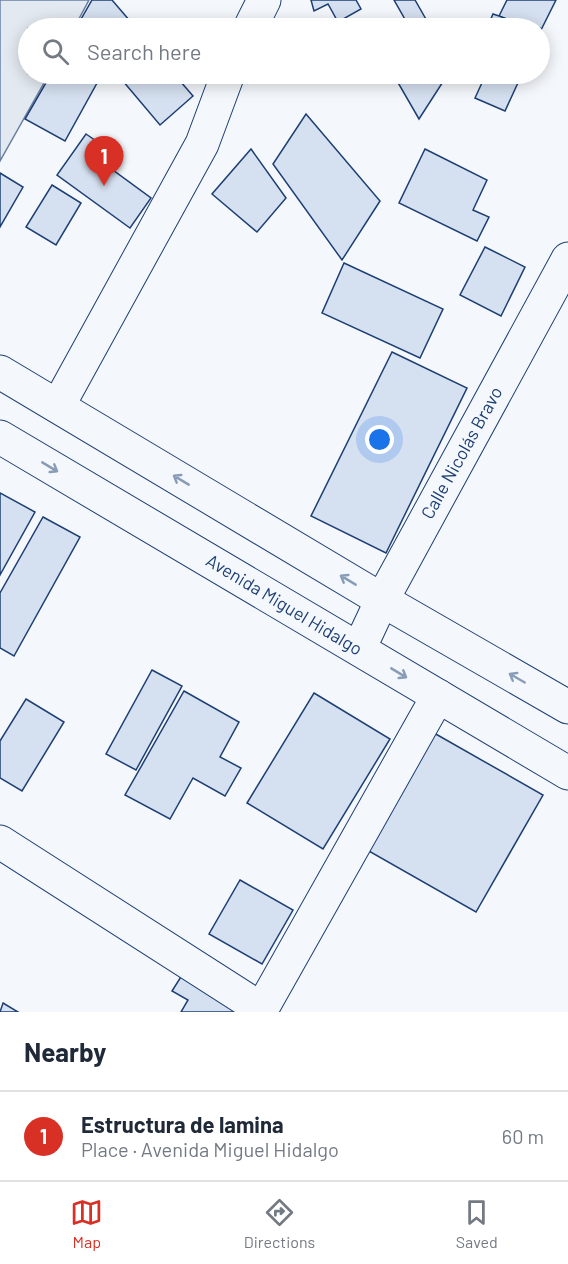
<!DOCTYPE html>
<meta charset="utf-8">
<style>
:root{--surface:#fff;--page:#f2f2f3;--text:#1f2937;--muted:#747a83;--line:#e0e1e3;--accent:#d93025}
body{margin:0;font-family:Barlow,sans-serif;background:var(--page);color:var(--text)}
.you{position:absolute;left:380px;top:440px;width:21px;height:21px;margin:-15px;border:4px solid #fff;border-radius:50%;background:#1a73e8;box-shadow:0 0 0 9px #1a73e833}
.badge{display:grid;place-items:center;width:39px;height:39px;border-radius:50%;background:var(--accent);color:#fff;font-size:20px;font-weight:700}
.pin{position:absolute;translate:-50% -50px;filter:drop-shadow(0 2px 3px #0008)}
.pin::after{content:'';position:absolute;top:32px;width:21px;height:18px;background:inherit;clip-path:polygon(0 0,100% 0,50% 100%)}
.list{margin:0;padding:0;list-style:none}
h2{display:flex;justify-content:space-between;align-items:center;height:78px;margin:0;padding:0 24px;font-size:26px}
h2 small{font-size:20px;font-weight:400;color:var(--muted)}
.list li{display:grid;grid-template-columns:39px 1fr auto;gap:18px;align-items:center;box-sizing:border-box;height:90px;padding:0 24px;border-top:2px solid var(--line)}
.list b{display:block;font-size:22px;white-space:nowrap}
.list p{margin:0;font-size:20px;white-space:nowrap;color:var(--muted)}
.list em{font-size:20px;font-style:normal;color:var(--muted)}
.icon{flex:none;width:33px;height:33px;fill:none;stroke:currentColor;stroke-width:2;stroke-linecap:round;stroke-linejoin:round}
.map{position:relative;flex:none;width:568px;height:1012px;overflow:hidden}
.search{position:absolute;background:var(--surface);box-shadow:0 3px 15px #0003;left:18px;right:18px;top:18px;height:66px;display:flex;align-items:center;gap:15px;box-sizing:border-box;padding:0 21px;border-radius:33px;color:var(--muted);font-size:22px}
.sheet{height:168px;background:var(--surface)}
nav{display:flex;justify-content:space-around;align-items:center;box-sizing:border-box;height:84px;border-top:2px solid var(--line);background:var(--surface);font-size:16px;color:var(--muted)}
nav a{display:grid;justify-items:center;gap:3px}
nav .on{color:var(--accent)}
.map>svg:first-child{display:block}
.green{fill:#e3e9f0;stroke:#687fa3;stroke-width:1.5}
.building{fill:#d5e0f0;stroke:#1d3f73;stroke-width:1.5}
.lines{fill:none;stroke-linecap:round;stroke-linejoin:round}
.minor-casing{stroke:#1d3f73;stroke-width:35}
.major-casing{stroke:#1d3f73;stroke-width:35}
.minor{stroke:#f4f7fb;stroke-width:33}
.major{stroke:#f4f7fb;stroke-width:33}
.oneway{stroke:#889bb7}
.labels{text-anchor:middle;stroke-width:4.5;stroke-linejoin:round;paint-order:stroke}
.street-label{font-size:18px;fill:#1d3f73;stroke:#f4f7fb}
</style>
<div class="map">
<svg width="568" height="1012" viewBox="0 0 568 1012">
<rect width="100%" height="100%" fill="#f4f7fb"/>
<polygon class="green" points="0,0 89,0 74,28 28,28 28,74 49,74 0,161"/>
<g class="building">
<polygon points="92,0 112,0 136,28 76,28"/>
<polygon points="311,0 356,0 361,9 338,22 328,4 314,11"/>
<polygon points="394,0 415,0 431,28 410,28"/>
<polygon points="507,0 556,0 540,32 540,28 530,28 499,16"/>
<polygon points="493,14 499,16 530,28 487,28"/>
<polygon points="51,74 102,74 65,141 25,119"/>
<polygon points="117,74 174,74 193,96 160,125"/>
<polygon points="393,74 448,74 419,119"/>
<polygon points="486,74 522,74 505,111 475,98"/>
<polygon points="306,114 380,201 342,260 273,164"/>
<polygon points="86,134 121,158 113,170 151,198 130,228 57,175"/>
<polygon points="251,149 286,198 257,232 212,194"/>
<polygon points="425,149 487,180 473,210 489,217 477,241 399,203"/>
<polygon points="0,173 23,187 0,227"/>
<polygon points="52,185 81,203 56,245 26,227"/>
<polygon points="485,247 525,267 501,316 460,295"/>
<polygon points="344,263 443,309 420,358 322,313"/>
<polygon points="392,352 467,388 386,553 311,516"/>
<polygon points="0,493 35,512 0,575"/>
<polygon points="43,517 80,537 14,656 0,648 0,593"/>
<polygon points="152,670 182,686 136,770 106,754"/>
<polygon points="184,691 239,722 220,757 241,768 225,796 193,778 170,819 125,795"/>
<polygon points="314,693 390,739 323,849 247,803"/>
<polygon points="26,699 64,722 22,791 0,778 0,741"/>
<polygon points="434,733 543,795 476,912 367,850"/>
<polygon points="240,880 293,910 262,964 209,934"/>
<polygon points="189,964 237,1012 181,1012 188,1000 172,991"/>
<polygon points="3,1003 18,1012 0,1012"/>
</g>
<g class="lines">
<defs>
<g id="minor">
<polyline points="250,28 264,0"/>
<polyline points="58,406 202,144 228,74"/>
<polyline points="359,649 382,600 568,259"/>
<polyline points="0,842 261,1009"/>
<polyline points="260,1012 438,696"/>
</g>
<g id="major">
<polyline points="0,372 382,600 568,707"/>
<polyline points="0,437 568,773"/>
</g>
</defs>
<use href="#minor" class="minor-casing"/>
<use href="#major" class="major-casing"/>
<use href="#minor" class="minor"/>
<use href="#major" class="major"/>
</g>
<defs><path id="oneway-shaft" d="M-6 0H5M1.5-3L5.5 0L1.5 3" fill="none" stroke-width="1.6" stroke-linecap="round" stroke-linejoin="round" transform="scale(1.5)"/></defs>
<g class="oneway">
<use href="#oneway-shaft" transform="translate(50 467) rotate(31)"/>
<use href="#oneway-shaft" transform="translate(181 480) rotate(-149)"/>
<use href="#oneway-shaft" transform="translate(348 580) rotate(-149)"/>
<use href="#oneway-shaft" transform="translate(399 673) rotate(31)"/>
<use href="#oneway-shaft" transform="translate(517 678) rotate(-150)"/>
</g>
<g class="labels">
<g class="street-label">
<text transform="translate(462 453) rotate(-61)" y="6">Calle Nicolás Bravo</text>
<text transform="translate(284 605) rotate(31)" y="6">Avenida Miguel Hidalgo</text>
</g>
</g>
</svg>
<div class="you"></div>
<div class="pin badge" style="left:104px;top:186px">1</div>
<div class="search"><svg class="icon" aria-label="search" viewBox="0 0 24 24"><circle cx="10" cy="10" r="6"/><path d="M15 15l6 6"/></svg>Search here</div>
</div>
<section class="sheet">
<h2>Nearby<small></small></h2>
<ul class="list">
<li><span class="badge">1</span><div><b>Estructura de lamina</b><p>Place · Avenida Miguel Hidalgo</p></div><em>60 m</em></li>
</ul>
</section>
<nav>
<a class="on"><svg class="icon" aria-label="map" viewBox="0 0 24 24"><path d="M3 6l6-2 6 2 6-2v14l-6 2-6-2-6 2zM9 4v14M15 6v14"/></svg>Map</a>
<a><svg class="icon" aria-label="directions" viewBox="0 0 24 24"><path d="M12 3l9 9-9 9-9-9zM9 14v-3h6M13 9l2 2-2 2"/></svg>Directions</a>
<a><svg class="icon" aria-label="saved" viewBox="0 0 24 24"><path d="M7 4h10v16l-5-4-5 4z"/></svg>Saved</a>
</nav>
